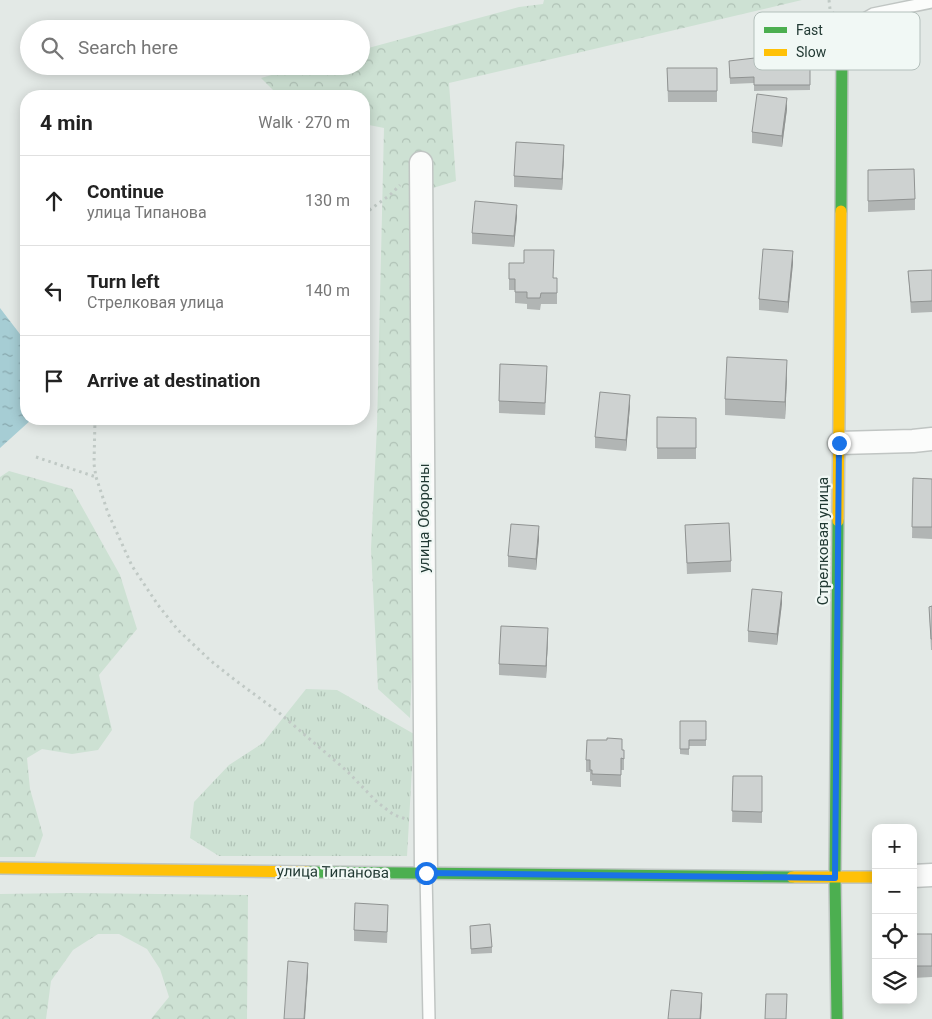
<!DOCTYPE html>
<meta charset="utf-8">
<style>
:root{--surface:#fff;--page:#f6f6f6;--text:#222;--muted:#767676;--line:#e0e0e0}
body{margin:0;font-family:Roboto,sans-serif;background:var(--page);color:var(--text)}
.controls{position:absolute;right:15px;bottom:15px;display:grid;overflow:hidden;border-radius:10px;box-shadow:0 2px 12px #0003}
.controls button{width:45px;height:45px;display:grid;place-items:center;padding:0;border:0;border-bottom:1px solid var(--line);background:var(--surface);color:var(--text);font:25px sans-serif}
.stop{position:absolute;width:15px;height:15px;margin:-11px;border:4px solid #1a73e8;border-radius:50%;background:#fff}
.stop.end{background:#1a73e8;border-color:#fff;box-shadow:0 1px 5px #0008}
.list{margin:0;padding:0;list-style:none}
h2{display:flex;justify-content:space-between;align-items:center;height:65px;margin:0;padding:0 20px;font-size:21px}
h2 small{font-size:16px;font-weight:400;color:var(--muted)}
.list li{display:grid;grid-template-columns:32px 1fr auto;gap:15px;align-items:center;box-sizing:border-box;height:90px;padding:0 20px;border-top:1px solid var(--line)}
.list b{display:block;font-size:19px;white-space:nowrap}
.list p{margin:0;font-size:16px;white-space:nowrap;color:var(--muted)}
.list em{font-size:16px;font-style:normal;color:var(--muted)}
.icon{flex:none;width:28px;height:28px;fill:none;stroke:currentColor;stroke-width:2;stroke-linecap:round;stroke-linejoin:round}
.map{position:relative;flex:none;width:932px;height:1019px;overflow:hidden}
.search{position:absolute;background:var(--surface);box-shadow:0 2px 12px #0003;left:20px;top:20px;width:350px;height:55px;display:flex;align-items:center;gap:12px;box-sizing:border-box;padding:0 18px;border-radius:28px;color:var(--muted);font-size:19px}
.panel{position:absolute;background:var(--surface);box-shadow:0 2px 12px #0003;left:20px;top:90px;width:350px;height:335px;border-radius:20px}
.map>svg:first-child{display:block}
.grass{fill:url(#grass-tufts)}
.forest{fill:url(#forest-crowns)}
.water{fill:url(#water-ripples)}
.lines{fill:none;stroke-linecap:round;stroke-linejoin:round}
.lane-casing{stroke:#c0c5c3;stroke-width:14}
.street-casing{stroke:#c0c5c3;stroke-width:25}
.fast-casing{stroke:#bfc6c3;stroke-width:14}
.slow-casing{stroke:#bfc6c3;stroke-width:14}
.path{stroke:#c0c9c5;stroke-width:3;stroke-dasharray:2.5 4;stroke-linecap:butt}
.lane{stroke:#fbfcfb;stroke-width:11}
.street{stroke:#fbfcfb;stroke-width:22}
.fast{stroke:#4caf50;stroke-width:11}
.slow{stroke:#ffc107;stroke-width:11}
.wall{fill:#b1b5b4}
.shaded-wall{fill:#909392}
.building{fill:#ced2d1;stroke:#909392}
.route{stroke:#1a73e8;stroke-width:6}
.labels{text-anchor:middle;stroke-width:4.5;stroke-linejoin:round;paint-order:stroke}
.street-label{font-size:15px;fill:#223a34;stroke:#f1f8f5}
.key{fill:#f1f8f5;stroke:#b3bfbb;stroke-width:1}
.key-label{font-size:14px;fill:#223a34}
</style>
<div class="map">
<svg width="932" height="1019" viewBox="0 0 932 1019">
<defs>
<pattern id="grass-tufts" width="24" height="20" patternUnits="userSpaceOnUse" patternTransform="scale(1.25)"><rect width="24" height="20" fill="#cde1d3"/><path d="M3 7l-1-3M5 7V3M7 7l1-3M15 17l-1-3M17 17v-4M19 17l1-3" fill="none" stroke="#b0c2b6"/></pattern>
<pattern id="forest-crowns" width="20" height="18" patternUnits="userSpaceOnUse" patternTransform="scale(1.25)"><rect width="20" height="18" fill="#cde1d3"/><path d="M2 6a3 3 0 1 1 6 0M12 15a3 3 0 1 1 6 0" fill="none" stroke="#b0c2b6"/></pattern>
<pattern id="water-ripples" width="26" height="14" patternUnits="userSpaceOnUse" patternTransform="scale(1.25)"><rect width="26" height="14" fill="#a6cdd4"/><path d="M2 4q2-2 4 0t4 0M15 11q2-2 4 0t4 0" fill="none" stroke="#87a7ad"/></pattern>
</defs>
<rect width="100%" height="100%" fill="#e3e9e6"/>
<polygon class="grass" points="306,689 337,690 414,734 407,856 219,856 190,838 194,802 229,765 263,743"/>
<g class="forest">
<polygon points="544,0 802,0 449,83 456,181 413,194 412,671 410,718 378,689 371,549 377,426 384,128 364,124 364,96 279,96 261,78 303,66 361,66 361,50 519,7 543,4"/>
<polygon points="9,471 72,489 120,575 137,629 99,675 112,730 98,750 72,754 42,749 27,758 30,789 43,835 35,857 0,857 0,477"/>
<polygon points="71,893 248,895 247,1019 151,1019 169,997 160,969 147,949 119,934 98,934 73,950 51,981 46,1019 0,1019 0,894"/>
</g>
<polygon class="water" points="0,308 26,342 26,419 32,419 0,448"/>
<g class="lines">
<defs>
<g id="lane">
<polyline points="850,27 873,14 932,2"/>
<polyline points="426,873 429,1019"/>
</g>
<g id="street">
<polyline points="421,163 426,873"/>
<polyline points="839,443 913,441 932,439"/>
<polyline points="913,876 932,875"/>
</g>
<g id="fast">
<polyline points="841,211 842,45 850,27"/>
<polyline points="308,872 792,877"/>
<polyline points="837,1019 835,878 838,521"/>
</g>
<g id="slow">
<polyline points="838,521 841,211"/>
<polyline points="0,868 308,872"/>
<polyline points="792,877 876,877"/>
</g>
</defs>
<use href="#lane" class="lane-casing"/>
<use href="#street" class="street-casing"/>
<use href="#fast" class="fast-casing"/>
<use href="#slow" class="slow-casing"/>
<g class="path">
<polyline points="829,0 830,9 833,13"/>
<polyline points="364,214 390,195 400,185"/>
<polyline points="95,419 94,464 96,477 108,513 132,566 158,605 178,630 211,661 235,680 277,711 347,771 377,802 394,815 406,819"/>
<polyline points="36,457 96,477"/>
</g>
<use href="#lane" class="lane"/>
<use href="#street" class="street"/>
<use href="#fast" class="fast"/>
<use href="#slow" class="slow"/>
</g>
<g class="wall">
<polygon points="729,61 810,70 810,90 754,91 754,83 730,84"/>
<polygon points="667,68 717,68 717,102 668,102"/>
<polygon points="787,109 782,147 752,143 752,132"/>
<polygon points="564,156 562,190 514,187 514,176"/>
<polygon points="868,170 915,199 915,210 868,212"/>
<polygon points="517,216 514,247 472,244 472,233"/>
<polygon points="509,263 524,263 554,278 557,278 557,304 541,304 540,310 527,309 527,304 515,303 515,290 509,290"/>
<polygon points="793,263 788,313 759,310 759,299"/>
<polygon points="932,270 932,312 911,313 908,271"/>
<polygon points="547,377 545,415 499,413 499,401"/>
<polygon points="787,377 785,419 725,415 725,399"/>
<polygon points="630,406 626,451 595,448 595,437"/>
<polygon points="657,417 696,418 696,459 657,459"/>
<polygon points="913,478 932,479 932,539 912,538"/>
<polygon points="685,525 731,561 731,572 687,574"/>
<polygon points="539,538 536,570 508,567 508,556"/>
<polygon points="782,603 777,645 748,642 748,631"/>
<polygon points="932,606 932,650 931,650 929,607"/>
<polygon points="548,639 546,678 499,675 499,664"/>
<polygon points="680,721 706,721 706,746 689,746 689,755 680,754"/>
<polygon points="607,740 622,750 624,750 624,770 621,770 621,787 592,785 592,781 590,781 590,772 586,772 586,760"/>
<polygon points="733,776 762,776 762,823 732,822"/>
<polygon points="388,917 387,943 354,941 354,930"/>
<polygon points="470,926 492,947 492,953 471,954"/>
<polygon points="913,934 932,934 932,977 913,978"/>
</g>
<g class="shaded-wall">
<polygon points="787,98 787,109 782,147 782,136"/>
<polygon points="564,145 564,156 562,190 562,179"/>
<polygon points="517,205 517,216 514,247 514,236"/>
<polygon points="793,251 793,263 788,313 788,302"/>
<polygon points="787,360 787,377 785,419 785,402"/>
<polygon points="630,395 630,406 626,451 626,440"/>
<polygon points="539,526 539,538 536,570 536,559"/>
<polygon points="782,592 782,603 777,645 777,634"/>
<polygon points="548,628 548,639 546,678 546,666"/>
<polygon points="308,963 308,974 305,1019 304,1019"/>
<polygon points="702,993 702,1004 701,1019 700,1019"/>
</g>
<g class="building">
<polygon points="798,53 810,70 810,85 754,85 754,77 730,78 729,61"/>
<polygon points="667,68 717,68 717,91 668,91"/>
<polygon points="757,94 787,98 782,136 752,132"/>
<polygon points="516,142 564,145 562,179 514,176"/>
<polygon points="914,169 915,199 868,201 868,170"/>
<polygon points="475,201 517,205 514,236 472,233"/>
<polygon points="763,249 793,251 788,302 759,299"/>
<polygon points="524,250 554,250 553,278 557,278 557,293 541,293 540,298 527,298 527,292 515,292 515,279 509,279 509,263 524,263"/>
<polygon points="932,270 932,301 911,302 908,271"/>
<polygon points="727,357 787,360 785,402 725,399"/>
<polygon points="500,364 547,366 545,403 499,401"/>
<polygon points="600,392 630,395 626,440 595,437"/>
<polygon points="657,417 696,418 696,448 657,448"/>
<polygon points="913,478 932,479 932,527 912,527"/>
<polygon points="729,523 731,561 687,563 685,525"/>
<polygon points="511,524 539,526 536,559 508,556"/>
<polygon points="752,589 782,592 777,634 748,631"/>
<polygon points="932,606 932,639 931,639 929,607"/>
<polygon points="501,626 548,628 546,666 499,664"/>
<polygon points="680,721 706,721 706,740 689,740 689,749 680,749"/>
<polygon points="607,738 622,739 622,750 624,750 624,759 621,758 621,775 592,774 592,770 590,770 590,760 586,760 587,740 607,740"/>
<polygon points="733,776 762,776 762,812 732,811"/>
<polygon points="355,903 388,905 387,932 354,930"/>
<polygon points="490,924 492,947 471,949 470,926"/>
<rect x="913" y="934" width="19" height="32"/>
<polygon points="288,961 308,963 304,1019 284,1019"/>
<polygon points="671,990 702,993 700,1019 668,1019"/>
<polygon points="766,994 787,994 786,1019 765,1019"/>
</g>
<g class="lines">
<polyline class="route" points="426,873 835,878 839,443"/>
</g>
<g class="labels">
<g class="street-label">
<text transform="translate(424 518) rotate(-90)" y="5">улица Обороны</text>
<text transform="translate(823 541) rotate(-90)" y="5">Стрелковая улица</text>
<text transform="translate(333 872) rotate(1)" y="5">улица Типанова</text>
</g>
</g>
<rect x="754" y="12" width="166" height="58" rx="8" class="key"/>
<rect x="764" y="27" width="23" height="6" fill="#4caf50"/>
<rect x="764" y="49" width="23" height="7" fill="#ffc107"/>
<g class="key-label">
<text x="796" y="35">Fast</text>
<text x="796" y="57">Slow</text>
</g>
</svg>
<div class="controls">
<button>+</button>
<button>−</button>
<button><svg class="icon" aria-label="locate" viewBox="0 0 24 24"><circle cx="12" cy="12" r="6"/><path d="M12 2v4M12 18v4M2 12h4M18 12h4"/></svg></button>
<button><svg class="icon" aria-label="layers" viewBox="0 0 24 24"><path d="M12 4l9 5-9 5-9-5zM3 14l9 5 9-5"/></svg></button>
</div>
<div class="stop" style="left:426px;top:873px"></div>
<div class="stop end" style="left:839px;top:443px"></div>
<div class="search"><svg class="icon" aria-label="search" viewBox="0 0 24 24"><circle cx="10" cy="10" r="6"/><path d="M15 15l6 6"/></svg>Search here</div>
<section class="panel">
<h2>4 min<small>Walk · 270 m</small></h2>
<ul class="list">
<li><svg class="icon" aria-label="ahead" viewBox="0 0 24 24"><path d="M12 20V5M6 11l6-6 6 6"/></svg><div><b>Continue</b><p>улица Типанова</p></div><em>130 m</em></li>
<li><svg class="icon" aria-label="left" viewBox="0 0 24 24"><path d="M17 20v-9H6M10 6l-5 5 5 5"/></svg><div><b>Turn left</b><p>Стрелковая улица</p></div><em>140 m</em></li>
<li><svg class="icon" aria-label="arrive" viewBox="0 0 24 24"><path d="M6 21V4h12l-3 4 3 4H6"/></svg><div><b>Arrive at destination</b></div></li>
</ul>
</section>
</div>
